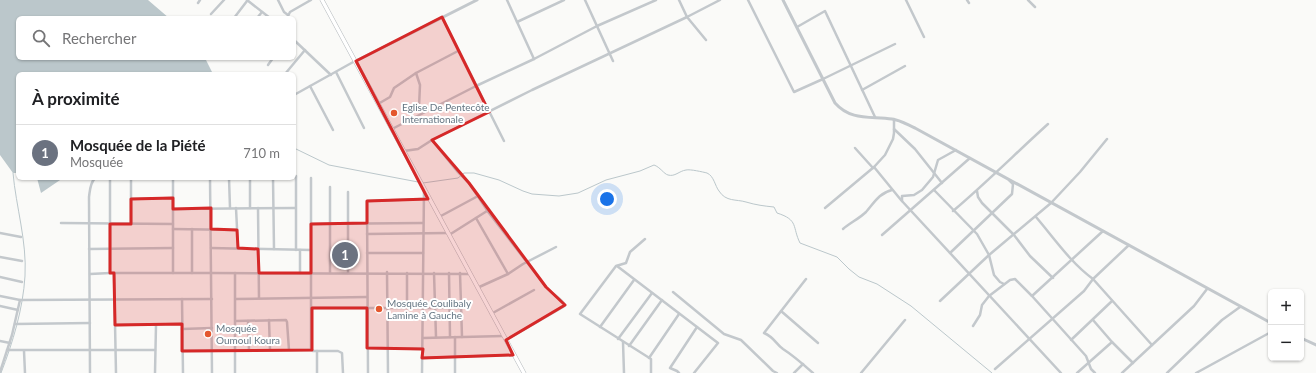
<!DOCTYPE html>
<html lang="fr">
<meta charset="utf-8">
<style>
:root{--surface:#fff;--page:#f6f6f6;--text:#202124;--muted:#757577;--line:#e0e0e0;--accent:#e4572e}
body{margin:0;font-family:Lato,sans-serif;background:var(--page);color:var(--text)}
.controls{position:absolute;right:12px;bottom:12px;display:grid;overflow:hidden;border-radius:6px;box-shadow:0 1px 3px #0004}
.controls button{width:36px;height:36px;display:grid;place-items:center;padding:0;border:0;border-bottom:1px solid var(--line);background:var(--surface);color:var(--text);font:20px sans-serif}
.you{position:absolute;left:607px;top:199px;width:14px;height:14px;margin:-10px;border:3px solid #fff;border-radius:50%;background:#1a73e8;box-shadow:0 0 0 6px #1a73e833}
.badge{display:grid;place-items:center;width:26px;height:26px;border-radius:50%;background:var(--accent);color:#fff;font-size:13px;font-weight:700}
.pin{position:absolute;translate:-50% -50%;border:2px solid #fff;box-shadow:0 1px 4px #0006}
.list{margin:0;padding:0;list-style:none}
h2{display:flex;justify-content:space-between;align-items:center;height:52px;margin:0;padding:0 16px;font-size:17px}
h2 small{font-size:13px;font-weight:400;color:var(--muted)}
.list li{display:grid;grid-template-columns:26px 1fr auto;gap:12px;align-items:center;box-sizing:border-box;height:56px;padding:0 16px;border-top:1px solid var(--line)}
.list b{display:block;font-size:15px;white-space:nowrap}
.list p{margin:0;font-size:13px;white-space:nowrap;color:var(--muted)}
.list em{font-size:13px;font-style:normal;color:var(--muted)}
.icon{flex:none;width:22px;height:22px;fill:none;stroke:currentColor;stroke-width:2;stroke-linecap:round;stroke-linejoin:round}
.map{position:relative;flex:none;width:1316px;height:373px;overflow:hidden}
.search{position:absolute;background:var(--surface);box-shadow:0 1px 3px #0004;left:16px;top:16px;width:280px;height:44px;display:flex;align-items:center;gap:10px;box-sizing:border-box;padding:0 14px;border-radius:6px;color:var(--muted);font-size:15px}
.panel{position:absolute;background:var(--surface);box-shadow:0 1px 3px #0004;left:16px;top:72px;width:280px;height:108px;border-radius:6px}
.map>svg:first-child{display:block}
.water{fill:#bbc7cb}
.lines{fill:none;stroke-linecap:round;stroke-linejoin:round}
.stream{stroke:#bbc7cb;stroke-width:1}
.primary-casing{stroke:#b5babe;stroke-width:4.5}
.minor{stroke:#c3c8cc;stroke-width:2.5}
.tertiary{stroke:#c3c8cc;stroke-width:3}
.primary{stroke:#fff;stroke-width:3.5}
.marked{fill:#d62828;fill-opacity:0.2;stroke:#d62828;stroke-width:3;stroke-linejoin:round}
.poi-dot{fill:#e4572e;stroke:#fff;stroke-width:1.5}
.labels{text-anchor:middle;stroke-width:4;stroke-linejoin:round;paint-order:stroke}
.poi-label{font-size:10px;fill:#657683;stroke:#fff;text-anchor:start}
</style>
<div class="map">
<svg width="1316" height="373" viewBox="0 0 1316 373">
<rect width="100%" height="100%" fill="#fafaf8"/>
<g class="water">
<polygon points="0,0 148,0 169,18 18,18 18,58 205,58 213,74 18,74 18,173 13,173 0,155"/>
<polygon points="37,178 63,178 41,193"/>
</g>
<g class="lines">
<g class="stream">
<polyline points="294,148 329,165 418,182"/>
<path d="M423 183 458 178 464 173H474L499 180 523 191 532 194 559 196 578 193 606 180 640 171 654 165C660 167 664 174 668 175 675 177 679 171 686 170 690 169 703 172 707 173 714 176 715 186 719 191 726 202 736 199 746 202 756 205 764 206 774 207L777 213C799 220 792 227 800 243L837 257 849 269 859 277 877 284 911 306 992 373"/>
<path d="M1 373C13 342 23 309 25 276 27 241 16 207 13 173"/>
</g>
<defs>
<polyline id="primary" points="322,0 524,373"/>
</defs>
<use href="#primary" class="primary-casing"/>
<g class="minor">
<polyline points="247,0 270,18"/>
<polyline points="278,0 284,12 288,15"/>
<polyline points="507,0 534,59"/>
<polyline points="585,0 613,61"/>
<polyline points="679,0 687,17 706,40"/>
<polyline points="748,0 794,92 823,79 895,44"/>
<polyline points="906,0 924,37"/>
<polyline points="967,0 969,3"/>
<polyline points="1028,0 1035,7"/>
<polyline points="198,3 200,0"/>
<polyline points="211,14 224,0"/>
<polyline points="442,17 504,141"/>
<polyline points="234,18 247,1"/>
<polyline points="257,18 262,12"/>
<polyline points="287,18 290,12 311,0"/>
<polyline points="517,22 564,0"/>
<polyline points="797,27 825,11 875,117"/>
<polyline points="294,40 331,75"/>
<polyline points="268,65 273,58"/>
<polyline points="336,72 364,128"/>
<polyline points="416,73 420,85 419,107"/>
<polyline points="285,74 305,50"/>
<polyline points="310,86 333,130"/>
<polyline points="862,90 905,66"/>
<polyline points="294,95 355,61"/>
<polyline points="378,104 390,97 394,88 416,73 458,51"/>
<polyline points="392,129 476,86 534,59 597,26 656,0"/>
<polyline points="894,129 915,149 942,183"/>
<path d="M432 140 457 171 469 183 489 213 546 287C551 293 562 299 565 305L563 307 506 340"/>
<polyline points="855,148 873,168"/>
<polyline points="404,151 418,149 432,140 532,90 687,17 720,0"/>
<polyline points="874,167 901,200 1061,373"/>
<polyline points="296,176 296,250"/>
<polyline points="110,178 110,273"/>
<polyline points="131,178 131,224"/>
<polyline points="210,178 212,373"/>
<polyline points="229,178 230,208"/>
<polyline points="250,178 250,208"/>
<polyline points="273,178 274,249"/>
<polyline points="311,178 311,348 313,351 317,351 317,373"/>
<polyline points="934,190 977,234 989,255 994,275 1000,282 1004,284"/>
<polyline points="977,191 978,197 982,203 1014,235 1030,256 1053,278"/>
<polyline points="131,199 173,198"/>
<polyline points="902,201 902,196 914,195 922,190 933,177 938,160 956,150"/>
<polyline points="236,208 238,248"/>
<polyline points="258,208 259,298"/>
<polyline points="825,208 874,167 885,155 893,139 894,133 894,119"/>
<polyline points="173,209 295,208"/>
<path d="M953 211C986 183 1016 153 1048 124"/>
<polyline points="439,217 478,196"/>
<path d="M1036 217C1054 238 1070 262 1093 279L1152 345"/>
<polyline points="476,218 508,274"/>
<polyline points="61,223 173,224"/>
<polyline points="311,224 423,223"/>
<polyline points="173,229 237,230"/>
<path d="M843 229C850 223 860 218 866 212 874 203 879 193 892 190"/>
<polyline points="0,233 21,237"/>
<polyline points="367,234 447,233"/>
<polyline points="449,235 487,211"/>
<polyline points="882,235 970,158"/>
<polyline points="645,239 630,252 626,263 616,266 580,314 651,359 651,373"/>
<polyline points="211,248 311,250"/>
<polyline points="89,249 173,248"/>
<polyline points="367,253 423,253"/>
<polyline points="950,253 1012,194 1013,184 1009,180"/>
<polyline points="0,257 22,261"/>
<polyline points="617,266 718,343 694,373"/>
<polyline points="387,272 388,373"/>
<polyline points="114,273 116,373"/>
<polyline points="173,273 173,178"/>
<polyline points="192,273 192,229"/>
<polyline points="235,273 235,373"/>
<polyline points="300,273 300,250"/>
<polyline points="330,273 330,187"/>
<polyline points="348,273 348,192"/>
<polyline points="407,273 407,308"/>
<polyline points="434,273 436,337"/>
<polyline points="449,273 450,337"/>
<polyline points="460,273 462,337"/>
<polyline points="90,274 110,273 211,273 470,274"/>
<polyline points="0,277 22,282"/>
<path d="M806 279 764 333C774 337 776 344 783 349 794 356 804 365 813 373"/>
<polyline points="477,288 508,274 523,264 556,247"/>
<polyline points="673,292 724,334 741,340 773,371 777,373"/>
<polyline points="0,296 20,300 212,299"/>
<polyline points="1032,296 1103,231"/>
<polyline points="182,299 183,373"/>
<polyline points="236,299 367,297"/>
<polyline points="940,301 989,255 1051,203 1080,172 1107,139"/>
<polyline points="0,306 18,310"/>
<polyline points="312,308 461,308"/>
<polyline points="781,311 818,343"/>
<polyline points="491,314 534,290"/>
<polyline points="269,320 270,350"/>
<polyline points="236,321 286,320 287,322 289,350"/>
<polyline points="248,321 249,350"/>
<polyline points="15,324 90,323"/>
<polyline points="115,325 182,324"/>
<polyline points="973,326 980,315 982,305 989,296 1010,280 1015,279 1032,296 1086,356 1091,369 1095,373"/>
<polyline points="600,327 634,280"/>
<polyline points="182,329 212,328"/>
<polyline points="423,338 503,336"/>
<polyline points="618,339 652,293"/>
<polyline points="1071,340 1112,301"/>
<polyline points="0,341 10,343"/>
<polyline points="623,342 624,373"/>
<polyline points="1112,342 1133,363"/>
<polyline points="629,346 662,300"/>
<polyline points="367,348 423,349"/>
<polyline points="7,350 155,350"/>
<polyline points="24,351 25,373"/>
<polyline points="182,351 312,350"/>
<polyline points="317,351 338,351 342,353 343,373"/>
<polyline points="422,358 513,355"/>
<polyline points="649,358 679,314"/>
<polyline points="995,369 1084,291 1093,279 1129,245"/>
<polyline points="0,372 12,335 20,300"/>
<path d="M90 373 89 197C90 190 90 183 95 178"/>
<polyline points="155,373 156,325"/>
<polyline points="368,373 367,201 424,199"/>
<polyline points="422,373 424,190"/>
<polyline points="455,373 455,337"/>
<polyline points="679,373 677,371 670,368 697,327"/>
<polyline points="794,373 803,364"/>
<polyline points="861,373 905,320"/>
<polyline points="1077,373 1112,342 1093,320"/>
<polyline points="1122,373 1194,306 1207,289"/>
<polyline points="1167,373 1222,320 1240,307"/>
<polyline points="1196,373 1271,332"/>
</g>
<g class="tertiary">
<path d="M783 0 835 103C851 121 870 116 892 119 900 120 908 125 915 128L1271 323"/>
<polyline points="356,61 477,0"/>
<polyline points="1301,338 1316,345"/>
</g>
<use href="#primary" class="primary"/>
</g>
<path class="marked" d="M442 17 489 112 432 140 469 183 546 287 565 305 506 340 513 355 422 358 423 349 367 348V308H312V350L182 351V324L115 325 114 273H110V224H131V199L173 198V209L211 208V229L237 230 238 248 258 249 259 273H311V224L367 223V201L428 199 356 61Z"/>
<g class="poi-dot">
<circle cx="394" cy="113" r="4"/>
<circle cx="379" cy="309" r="4"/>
<circle cx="208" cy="334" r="4"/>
</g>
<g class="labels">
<g class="poi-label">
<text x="402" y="111">Eglise De Pentecôte<tspan x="402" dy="12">Internationale</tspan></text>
<text x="387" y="307">Mosquée Coulibaly<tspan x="387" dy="12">Lamine à Gauche</tspan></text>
<text x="216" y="332">Mosquée<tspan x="216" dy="12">Oumoul Koura</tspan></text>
</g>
</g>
</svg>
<div class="controls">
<button>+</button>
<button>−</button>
</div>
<div class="you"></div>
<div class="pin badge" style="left:345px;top:255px;background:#6b7280">1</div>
<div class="search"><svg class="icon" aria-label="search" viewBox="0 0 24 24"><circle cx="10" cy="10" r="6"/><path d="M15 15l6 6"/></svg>Rechercher</div>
<section class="panel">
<h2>À proximité<small></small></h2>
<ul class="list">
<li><span class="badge" style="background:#6b7280">1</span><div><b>Mosquée de la Piété</b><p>Mosquée</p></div><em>710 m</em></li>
</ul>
</section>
</div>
